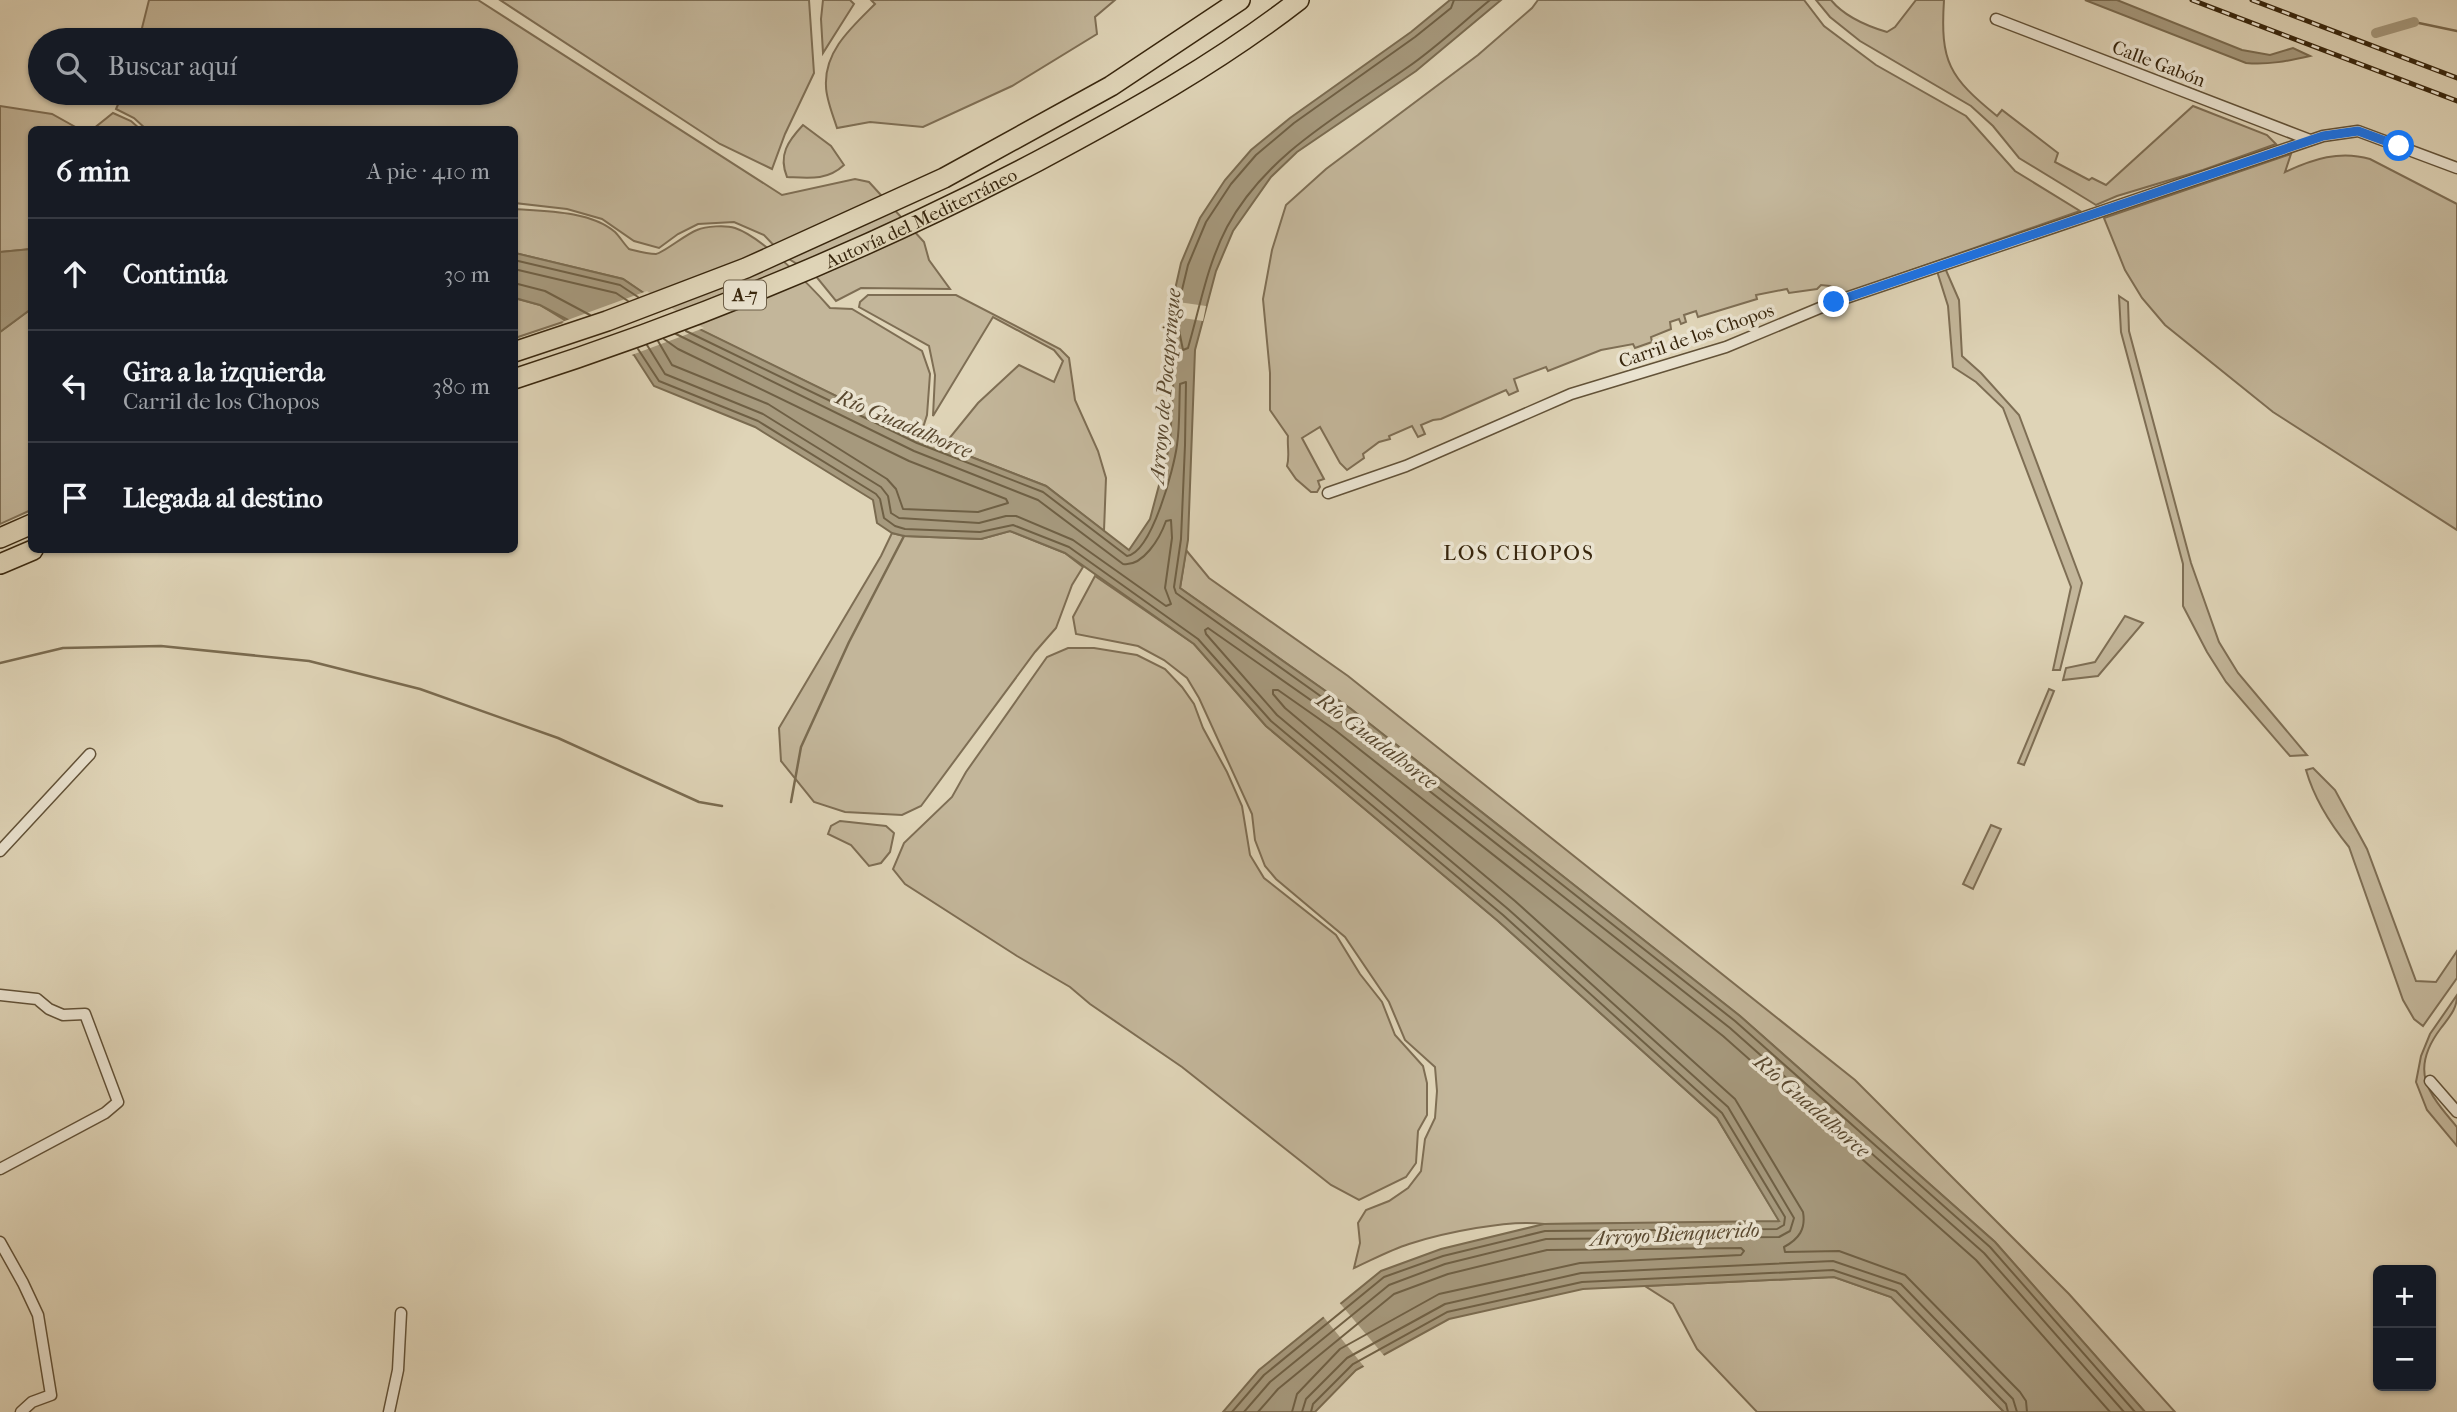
<!DOCTYPE html>
<html lang="es">
<meta charset="utf-8">
<style>
:root{--surface:#171b24;--page:#242831;--text:#f1f3f6;--muted:#9ea1a6;--line:#363941}
body{margin:0;font-family:"IM FELL French Canon",serif;background:var(--page);color:var(--text)}
.controls{position:absolute;right:21px;bottom:21px;display:grid;overflow:hidden;border-radius:10px;box-shadow:0 2px 5px #0004}
.controls button{width:63px;height:63px;display:grid;place-items:center;padding:0;border:0;border-bottom:2px solid var(--line);background:var(--surface);color:var(--text);font:35px sans-serif}
.stop{position:absolute;width:21px;height:21px;margin:-16px;border:5px solid #1a73e8;border-radius:50%;background:#fff}
.stop.end{background:#1a73e8;border-color:#fff;box-shadow:0 2px 7px #0008}
.list{margin:0;padding:0;list-style:none}
h2{display:flex;justify-content:space-between;align-items:center;height:91px;margin:0;padding:0 28px;font-size:30px}
h2 small{font-size:23px;font-weight:400;color:var(--muted)}
.list li{display:grid;grid-template-columns:46px 1fr auto;gap:21px;align-items:center;box-sizing:border-box;height:112px;padding:0 28px;border-top:2px solid var(--line)}
.list b{display:block;font-size:26px;white-space:nowrap}
.list p{margin:0;font-size:23px;white-space:nowrap;color:var(--muted)}
.list em{font-size:23px;font-style:normal;color:var(--muted)}
.icon{flex:none;width:38px;height:38px;fill:none;stroke:currentColor;stroke-width:2;stroke-linecap:round;stroke-linejoin:round}
.map{position:relative;flex:none;width:2457px;height:1412px;overflow:hidden}
.search{position:absolute;background:var(--surface);box-shadow:0 2px 5px #0004;left:28px;top:28px;width:490px;height:77px;display:flex;align-items:center;gap:18px;box-sizing:border-box;padding:0 24px;border-radius:38px;color:var(--muted);font-size:26px}
.panel{position:absolute;background:var(--surface);box-shadow:0 2px 5px #0004;left:28px;top:126px;width:490px;height:427px;border-radius:10px}
.map>svg:first-child{display:block}
.green{fill:#c3b69a;stroke:#7e6e54;stroke-width:2}
.water{fill:#a6997d;stroke:#7a6b50;stroke-width:2}
.pier{fill:#dfd4b7}
.lines{fill:none;stroke-linecap:round;stroke-linejoin:round}
.shore{stroke:#6f6045;stroke-width:2}
.stream{stroke:#7a6b50;stroke-width:2.5}
.canal{stroke:#a6997d;stroke-width:10}
.street-casing{stroke:#625238;stroke-width:13}
.highway-casing{stroke:#38260d;stroke-width:22}
.street{stroke:#eae3d0;stroke-width:10}
.highway{stroke:#dfd4b7;stroke-width:19}
.rail-casing{stroke:#38260d;stroke-width:5}
.rail{stroke:#eae3d0;stroke-width:2.5;stroke-dasharray:8;stroke-linecap:butt}
.route{stroke:#1a73e8;stroke-width:9}
.labels{text-anchor:middle;stroke-width:7;stroke-linejoin:round;paint-order:stroke}
.shield{fill:#eae3d0;stroke:#6d5f48;stroke-width:2}
.shield-label{font-size:18px;font-weight:bold;fill:#38260d}
.street-label{font-size:19px;fill:#38260d;stroke:#eae3d0}
.water-label{font-size:21px;font-style:italic;fill:#59482f;stroke:#eae3d0}
.neighbourhood-label{font-size:21px;letter-spacing:2px;fill:#38260d;stroke:#eae3d0}
</style>
<div class="map">
<svg width="2457" height="1412" viewBox="0 0 2457 1412">
<rect width="100%" height="100%" fill="#dfd4b7"/>
<filter id="stains"><feTurbulence type="fractalNoise" baseFrequency=".00286" numOctaves="4"/><feColorMatrix values="0 0 0 0 .2 0 0 0 0 .09 0 0 0 0 .02 0 0 0 .5 -.17"/></filter>
<radialGradient id="worn" r=".72"><stop offset=".6" stop-color="#630" stop-opacity="0"/><stop offset="1" stop-color="#630" stop-opacity=".3"/></radialGradient>
<g class="green">
<polygon points="149,0 478,0 782,195 855,179 869,182 924,242 929,260 950,289 861,288 836,301 815,275 784,256 764,235 734,222 698,224 678,234 659,248 634,241 602,219 567,209 515,203 514,130 146,129 134,118 116,109 123,93 506,93 506,40 139,40"/>
<polygon points="500,0 809,0 814,73 785,134 772,169 720,144"/>
<polygon points="823,0 850,0 854,4 823,53 821,19"/>
<path d="M871 0H1115L1095 17 1097 34 1012 86 923 127 870 122 837 128C833 115 826 99 826 86 824 51 852 27 875 4Z"/>
<path d="M1538 0H1804L1824 26 1876 65 1966 116 2015 171 2080 211 1843 294 1830 286 1821 285 1817 289 1789 293 1787 289 1756 295 1757 299 1698 317 1696 311 1684 315 1686 322 1681 324 1679 319 1670 322 1671 329 1651 337 1652 342 1635 348 1633 344 1601 350 1548 371 1546 367 1514 379 1518 391 1509 395 1506 390 1441 419 1433 420 1421 425 1425 434 1418 437 1412 426 1389 436 1390 439 1379 442 1363 454 1364 458 1347 470 1340 463 1320 427 1302 438 1324 479 1318 481 1320 487 1317 492H1311L1296 479 1287 466C1290 456 1287 446 1288 436L1270 410V373L1263 299 1272 250 1286 205 1326 169 1478 55 1532 8Z"/>
<path d="M1816 0H1831C1844 16 1867 26 1887 32L1895 27 1916 0H1944C1940 62 1949 77 1997 116L2002 110 2058 153 2055 162 2089 180 2092 178 2106 185 2193 106 2267 135 2276 144 2203 170 2117 196 2096 205 2019 158 1993 126 1971 106 1860 41 1830 17Z"/>
<polygon points="0,106 52,114 79,129 32,130 31,249 0,252"/>
<polygon points="113,113 131,121 140,129 93,129"/>
<path d="M803 125 831 146 844 165C827 181 808 178 787 177 778 155 788 141 803 125Z"/>
<path d="M2291 154 2285 172C2313 159 2340 150 2370 159L2457 204V530L2273 412 2165 325 2142 298 2125 270 2104 218Z"/>
<path d="M515 209C545 211 591 211 615 232 620 237 624 244 629 249 637 251 647 254 656 254 663 253 686 234 697 230 706 226 726 225 735 228 762 237 811 286 830 308L852 309 922 351 930 374 927 415 920 437 690 325 623 279 515 253Z"/>
<polygon points="1945,268 1959,300 1962,356 1981,373 2019,415 2082,583 2060,670 2053,670 2071,587 2003,408 1976,382 1953,367 1948,306 1937,271"/>
<polygon points="868,295 956,295 1060,349 1069,358 1075,400 1098,451 1106,478 1104,531 1046,486 943,446 978,403 1019,365 1054,382 1063,361 1054,350 993,317 933,416 935,375 929,346 859,307 860,302"/>
<polygon points="2119,296 2128,302 2129,331 2191,563 2219,642 2238,673 2307,755 2290,756 2226,682 2207,652 2183,606 2183,564 2121,332"/>
<polygon points="514,298 540,305 566,321 515,338"/>
<polygon points="31,309 31,510 0,524 0,332"/>
<polygon points="1010,531 1065,553 1083,567 1072,585 1056,628 1035,652 921,806 902,815 845,812 814,802 781,761 779,728 881,556 892,533 904,536 981,539"/>
<polygon points="1186,550 1209,578 1348,676 1855,1080 2069,1294 2175,1412 2145,1412 1995,1242 1740,1016 1351,709 1180,588"/>
<path d="M1095 576 1194 644 1266 726 1498 921 1717 1118 1780 1222 1544 1224C1510 1219 1442 1233 1409 1244 1390 1250 1372 1260 1354 1268L1360 1243 1358 1223 1366 1210 1389 1201 1408 1188 1421 1171 1425 1139 1435 1118 1437 1091 1435 1067 1405 1040 1389 1002 1345 937 1276 879 1265 866 1255 840 1252 814 1199 698 1187 678 1164 660 1138 646 1076 634 1073 617Z"/>
<polygon points="2125,616 2143,623 2098,676 2063,680 2066,668 2095,662"/>
<polygon points="1068,648 1094,648 1137,655 1165,669 1182,687 1194,704 1203,728 1227,772 1242,806 1250,855 1264,878 1336,935 1360,974 1382,1002 1395,1035 1423,1066 1427,1083 1427,1115 1418,1131 1416,1163 1406,1177 1359,1200 1331,1185 1182,1067 1090,1004 1070,987 1017,956 905,884 893,869 904,843 952,797 966,772 1047,657"/>
<polygon points="2049,689 2054,691 2024,765 2018,763"/>
<path d="M2313 768 2335 790 2367 849 2416 981 2436 982 2457 951V978L2423 1026 2414 1019 2403 1000 2349 847C2331 825 2314 798 2306 770Z"/>
<polygon points="840,821 886,826 894,833 890,852 881,863 869,866 851,845 828,834 831,826"/>
<polygon points="1991,825 2001,829 1973,889 1963,884"/>
<path d="M2457 995C2457 1009 2450 1016 2441 1028 2409 1070 2427 1092 2457 1127V1146L2427 1110 2416 1082 2421 1056 2430 1034Z"/>
<polygon points="1834,1277 1891,1297 2004,1412 1757,1412 1697,1349 1673,1304 1645,1286"/>
</g>
<g class="water">
<polygon points="1450,0 1501,0 1416,71 1297,152 1271,177 1233,231 1216,271 1195,350 1188,540 1180,588 1351,709 1740,1016 1995,1242 2145,1412 2004,1412 1891,1297 1834,1277 1583,1289 1449,1319 1356,1370 1315,1412 1223,1412 1259,1370 1381,1271 1441,1249 1544,1224 1779,1221 1717,1118 1498,921 1266,726 1194,644 1065,553 1010,531 981,539 904,536 892,533 877,523 873,500 755,427 654,386 634,355 540,305 515,298 515,253 623,279 691,325 920,437 1046,486 1129,550 1150,519 1170,444 1175,349 1169,316 1181,263 1200,218 1225,180 1251,150 1290,118 1411,32"/>
<path d="M2085 0H2117L2242 50 2270 55 2293 48 2310 56C2288 61 2268 65 2246 63Z"/>
<polygon points="31,249 31,309 0,332 0,252"/>
</g>
<g class="pier">
<polygon points="647,291 692,322 704,328 629,356 562,322"/>
<polygon points="1171,301 1206,306 1203,321 1169,316"/>
<polygon points="1338,1301 1386,1358 1366,1369 1322,1315"/>
</g>
<g class="lines">
<g class="shore">
<path d="M1454 0 1451 8 1415 37 1294 123 1256 155 1231 184 1206 222 1188 265 1176 315 1183 350 1188 348C1200 307 1207 265 1227 227 1267 153 1342 114 1408 67 1437 47 1463 22 1490 0"/>
<polyline points="514,260 620,285 638,297"/>
<polyline points="514,269 616,293 628,301"/>
<polyline points="514,283 545,291 590,315"/>
<path d="M686 331 917 443 1043 492 1127 556C1152 552 1174 468 1177 445 1180 425 1179 404 1180 384L1186 382 1185 445 1181 539 1174 587 1176 593 1347 715 1735 1021 1990 1247 2135 1412"/>
<polyline points="658,341 672,365 768,404 887,479 896,489 903,509 978,512 1008,503 1006,499 909,461 678,349 664,339"/>
<path d="M647 345 665 374 763 414 881 487 888 496 891 513 899 518 979 523 1006 516H1016L1073 540 1166 606 1171 604 1165 588 1172 538 1171 520 1166 521C1160 538 1143 567 1123 564L1038 500 914 451 676 334"/>
<polyline points="638,349 659,381 758,421 876,494 880,499 884,518 895,526 905,529 980,532 1013,525 1069,547 1198,639 1271,721 1503,915 1722,1113 1785,1217 1784,1225 1777,1229 1545,1231 1443,1256 1384,1277 1264,1375 1232,1412"/>
<polyline points="1244,1412 1270,1382 1389,1285 1445,1264 1546,1239 1779,1237 1790,1231 1794,1218 1728,1107 1508,909 1277,715 1206,634 1205,630 1208,628 1342,722 1730,1028 1984,1253 2124,1412"/>
<polyline points="1258,1412 1278,1389 1394,1294 1448,1274 1547,1250 1741,1248 1744,1251 1741,1255 1580,1263 1439,1294 1340,1349 1297,1394 1292,1412"/>
<polyline points="1302,1412 1306,1399 1347,1358 1445,1304 1581,1273 1833,1261 1901,1284 2013,1399 2017,1412"/>
<polyline points="1311,1412 1313,1404 1353,1364 1447,1312 1582,1282 1833,1270 1896,1291 2006,1404 2008,1412"/>
<path d="M2027 1412 2026 1401 2020 1392 1905 1275 1839 1251 1785 1252 1784 1247C1799 1239 1806 1229 1803 1212L1735 1099 1515 901 1285 708 1273 694V690H1278L1335 730 1723 1036 1976 1260 2110 1412"/>
</g>
<g class="stream">
<polyline points="2414,22 2457,31"/>
<polyline points="0,663 63,648 161,646 309,661 420,689 558,738 699,802 722,806"/>
<polyline points="791,802 801,747 849,642 904,536"/>
</g>
<polyline class="canal" points="2376,33 2414,22"/>
<defs>
<g id="street">
<polyline points="1996,19 2310,140"/>
<polyline points="1328,493 1406,466 1571,394 1726,347 1834,302 2323,136 2358,131 2457,168"/>
<polyline points="0,851 90,754"/>
<polyline points="0,995 37,999 49,1009 63,1015 85,1014 118,1102 105,1113 0,1169"/>
<polyline points="2430,1081 2457,1112"/>
<polyline points="0,1242 23,1283 38,1315 51,1395 32,1402 21,1412"/>
<polyline points="389,1412 398,1370 401,1313"/>
</g>
<g id="highway">
<polyline points="514,352 607,321 746,268 944,178 1111,86 1240,0"/>
<path id="s1" d="M514 379C694 321 870 249 1038 161 1128 113 1218 63 1299 0"/>
<polyline points="0,538 32,524"/>
<polyline points="0,564 33,550"/>
</g>
</defs>
<use href="#street" class="street-casing"/>
<use href="#highway" class="highway-casing"/>
<use href="#street" class="street"/>
<use href="#highway" class="highway"/>
<defs>
<g id="rail">
<polyline points="2192,0 2457,101"/>
<polyline points="2252,0 2457,78"/>
</g>
</defs>
<use href="#rail" class="rail-casing"/>
<use href="#rail" class="rail"/>
</g>
<g class="lines">
<polyline class="route" points="1834,302 2323,136 2358,131 2399,146"/>
</g>
<g class="labels">
<rect class="shield" x="724" y="280.5" width="42" height="29" rx="5"/>
<g class="shield-label">
<text x="745" y="301">A-7</text>
</g>
<g class="street-label">
<text transform="translate(2159 63) rotate(21)" y="7">Calle Gabón</text>
<text dy="7" stroke="none"><textPath href="#s1" startOffset="438">Autovía del Mediterráneo</textPath></text>
<text transform="translate(1696 335) rotate(-19)" y="7">Carril de los Chopos</text>
</g>
<g class="water-label">
<text transform="translate(1165 386) rotate(-85)" y="7">Arroyo de Pocapringue</text>
<text transform="translate(904 424) rotate(23)" y="7">Río Guadalhorce</text>
<text transform="translate(1377 741) rotate(37)" y="7">Río Guadalhorce</text>
<text transform="translate(1812 1106) rotate(41)" y="7">Río Guadalhorce</text>
<text transform="translate(1675 1234) rotate(-3)" y="7">Arroyo Bienquerido</text>
</g>
<g class="neighbourhood-label">
<text x="1519" y="560">LOS CHOPOS</text>
</g>
</g>
<rect width="100%" height="100%" filter="url(#stains)"/>
<rect width="100%" height="100%" fill="url(#worn)"/>
</svg>
<div class="controls">
<button>+</button>
<button>−</button>
</div>
<div class="stop" style="left:2399px;top:146px"></div>
<div class="stop end" style="left:1834px;top:302px"></div>
<div class="search"><svg class="icon" aria-label="search" viewBox="0 0 24 24"><circle cx="10" cy="10" r="6"/><path d="M15 15l6 6"/></svg>Buscar aquí</div>
<section class="panel">
<h2>6 min<small>A pie · 410 m</small></h2>
<ul class="list">
<li><svg class="icon" aria-label="ahead" viewBox="0 0 24 24"><path d="M12 20V5M6 11l6-6 6 6"/></svg><div><b>Continúa</b></div><em>30 m</em></li>
<li><svg class="icon" aria-label="left" viewBox="0 0 24 24"><path d="M17 20v-9H6M10 6l-5 5 5 5"/></svg><div><b>Gira a la izquierda</b><p>Carril de los Chopos</p></div><em>380 m</em></li>
<li><svg class="icon" aria-label="arrive" viewBox="0 0 24 24"><path d="M6 21V4h12l-3 4 3 4H6"/></svg><div><b>Llegada al destino</b></div></li>
</ul>
</section>
</div>
